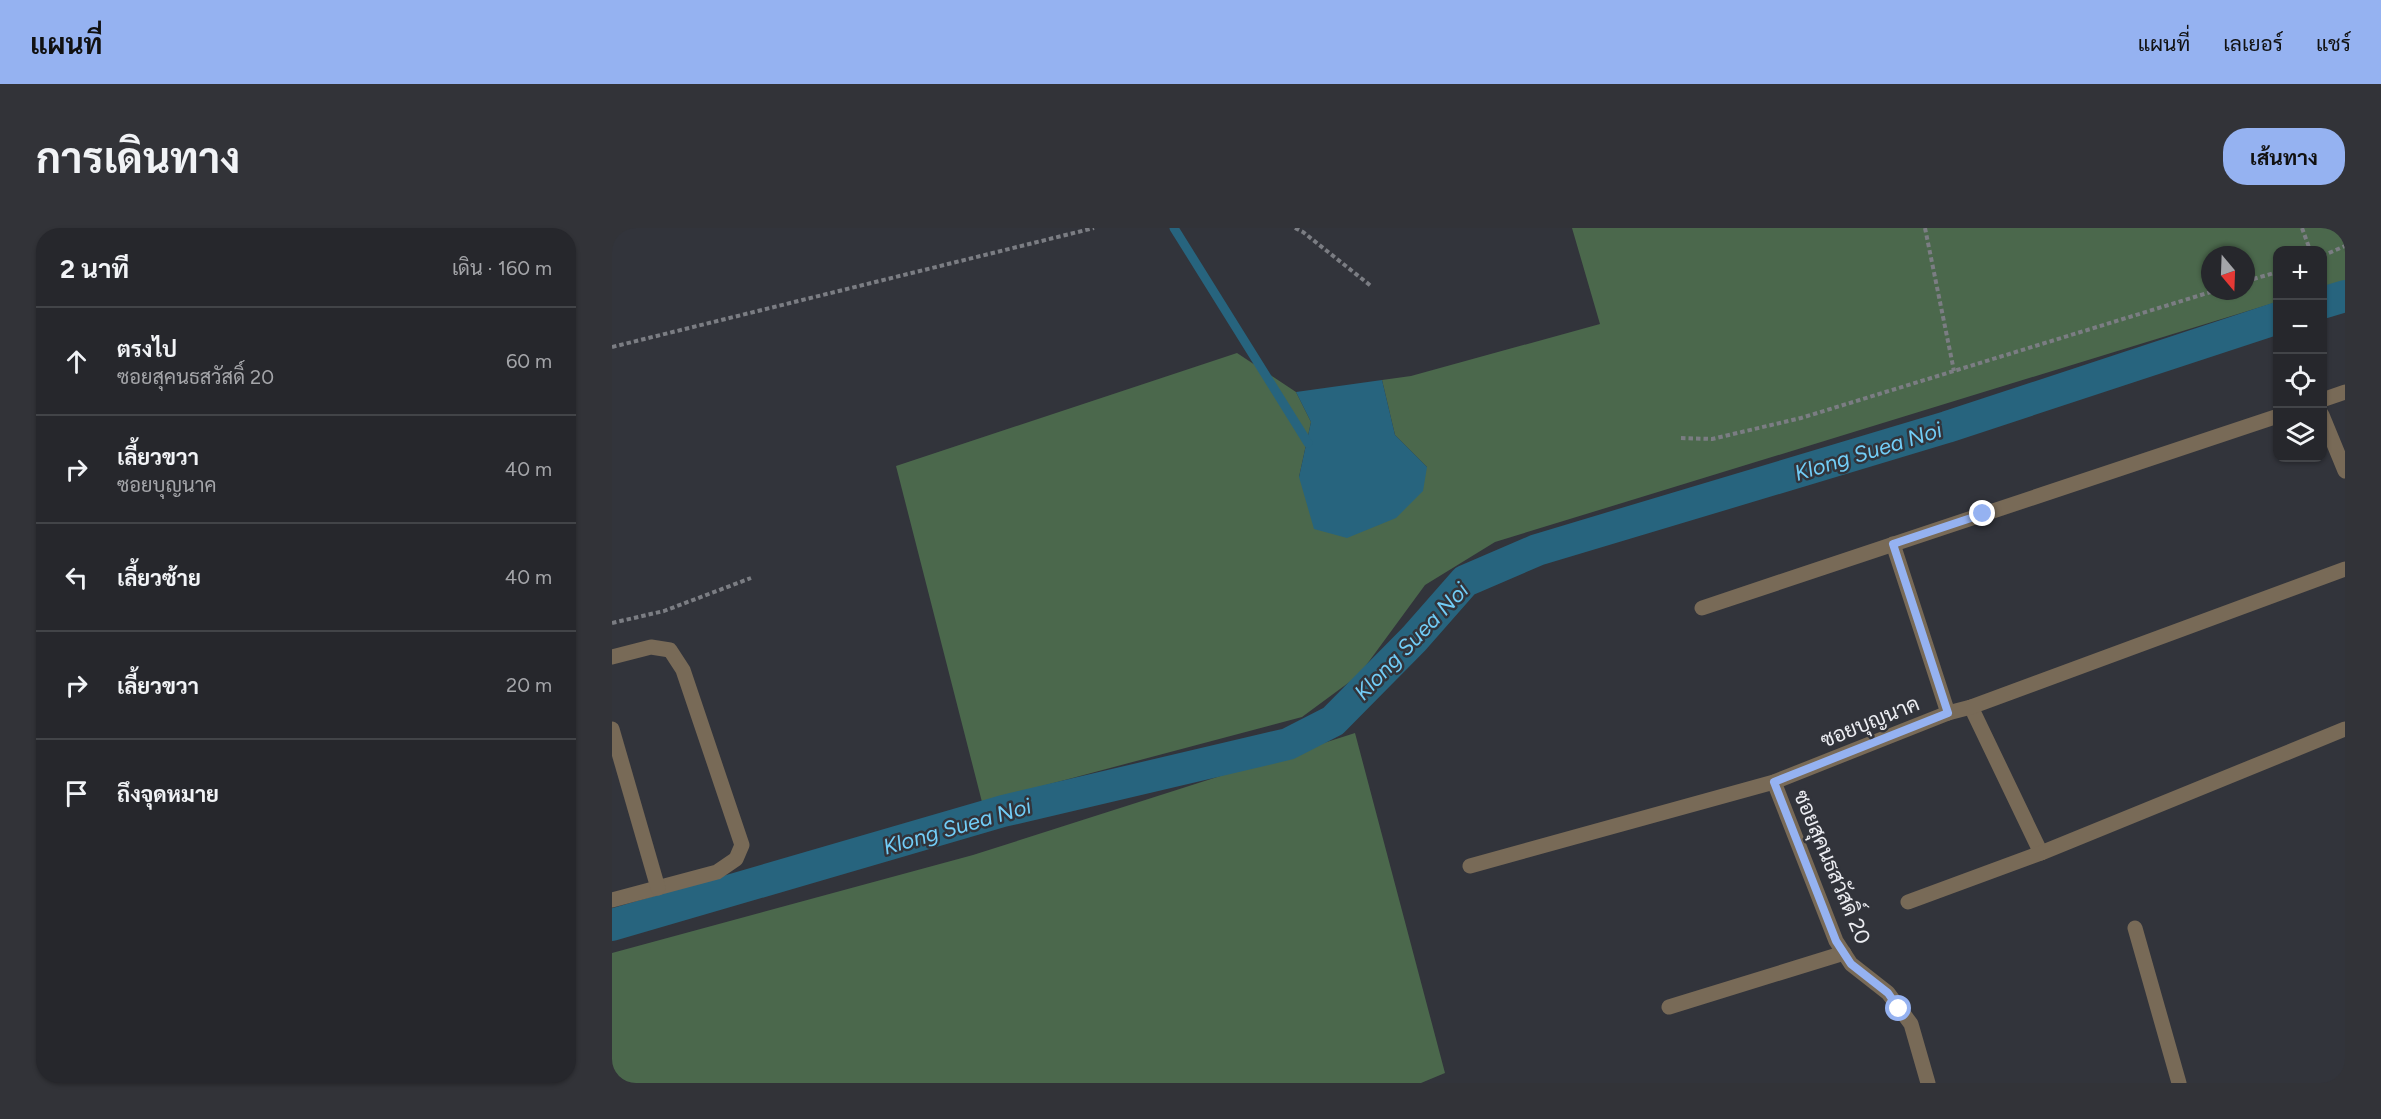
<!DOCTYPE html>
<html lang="th">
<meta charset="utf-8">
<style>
:root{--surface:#26272c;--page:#323338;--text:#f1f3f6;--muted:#a4a5a9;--line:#424448;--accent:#95b2f1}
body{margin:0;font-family:Figtree,Sarabun,sans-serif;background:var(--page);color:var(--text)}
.controls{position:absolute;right:18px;top:18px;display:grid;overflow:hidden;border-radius:12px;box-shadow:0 2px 4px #0004}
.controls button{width:54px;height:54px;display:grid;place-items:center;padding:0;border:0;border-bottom:2px solid var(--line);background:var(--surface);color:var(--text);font:30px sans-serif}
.compass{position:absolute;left:1589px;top:18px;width:54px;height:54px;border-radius:50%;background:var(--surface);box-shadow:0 2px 4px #0004;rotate:161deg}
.stop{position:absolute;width:18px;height:18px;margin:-14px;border:4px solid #95b2f1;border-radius:50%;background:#fff}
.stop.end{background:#95b2f1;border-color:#fff;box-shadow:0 2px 6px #0008}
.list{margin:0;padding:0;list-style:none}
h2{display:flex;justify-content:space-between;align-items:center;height:78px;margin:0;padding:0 24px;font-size:26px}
h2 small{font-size:20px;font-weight:400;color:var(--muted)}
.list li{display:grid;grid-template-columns:39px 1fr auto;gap:18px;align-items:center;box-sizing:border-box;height:108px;padding:0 24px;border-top:2px solid var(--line)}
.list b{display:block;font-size:22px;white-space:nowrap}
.list p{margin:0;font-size:20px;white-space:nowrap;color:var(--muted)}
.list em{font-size:20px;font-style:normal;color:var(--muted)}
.icon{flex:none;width:33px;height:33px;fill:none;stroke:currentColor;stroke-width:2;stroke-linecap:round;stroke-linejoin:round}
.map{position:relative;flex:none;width:1733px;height:855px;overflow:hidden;border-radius:24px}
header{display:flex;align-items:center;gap:36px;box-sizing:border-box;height:84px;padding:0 30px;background:var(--accent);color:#111}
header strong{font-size:28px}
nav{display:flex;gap:33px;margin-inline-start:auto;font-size:21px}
.intro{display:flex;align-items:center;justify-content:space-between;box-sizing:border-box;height:144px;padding:0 36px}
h1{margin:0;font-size:42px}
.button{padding:15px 27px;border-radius:24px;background:var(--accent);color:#111;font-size:21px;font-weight:700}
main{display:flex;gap:36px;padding:0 36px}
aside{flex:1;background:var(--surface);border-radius:24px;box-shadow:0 2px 4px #0004}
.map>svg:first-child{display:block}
.green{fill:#4b684c;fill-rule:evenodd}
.water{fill:#27647e}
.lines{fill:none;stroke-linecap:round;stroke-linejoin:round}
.stream{stroke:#27647e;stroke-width:9}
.canal{stroke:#27647e;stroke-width:32}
.path{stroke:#7b7d83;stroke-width:4;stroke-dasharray:4.5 3;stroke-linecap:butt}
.minor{stroke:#786a57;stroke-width:15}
.route{stroke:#95b2f1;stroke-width:8}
.labels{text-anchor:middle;stroke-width:5;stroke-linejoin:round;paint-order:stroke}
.street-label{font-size:21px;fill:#ecedf2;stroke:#32343b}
.water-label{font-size:22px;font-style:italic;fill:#72cdf7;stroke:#32343b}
</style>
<header>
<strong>แผนที่</strong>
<nav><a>แผนที่</a><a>เลเยอร์</a><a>แชร์</a></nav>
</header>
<div class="intro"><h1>การเดินทาง</h1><a class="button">เส้นทาง</a></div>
<main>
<aside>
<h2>2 นาที<small>เดิน · 160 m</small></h2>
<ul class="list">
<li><svg class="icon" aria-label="ahead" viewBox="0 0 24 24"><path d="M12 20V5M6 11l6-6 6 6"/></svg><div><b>ตรงไป</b><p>ซอยสุคนธสวัสดิ์ 20</p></div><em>60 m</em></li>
<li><svg class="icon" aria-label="right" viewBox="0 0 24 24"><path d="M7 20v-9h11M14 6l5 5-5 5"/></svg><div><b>เลี้ยวขวา</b><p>ซอยบุญนาค</p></div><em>40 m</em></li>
<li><svg class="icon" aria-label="left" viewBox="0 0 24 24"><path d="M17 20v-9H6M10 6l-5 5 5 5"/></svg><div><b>เลี้ยวซ้าย</b></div><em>40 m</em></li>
<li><svg class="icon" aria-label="right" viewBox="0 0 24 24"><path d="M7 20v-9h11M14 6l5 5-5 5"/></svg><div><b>เลี้ยวขวา</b></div><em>20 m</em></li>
<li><svg class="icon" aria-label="arrive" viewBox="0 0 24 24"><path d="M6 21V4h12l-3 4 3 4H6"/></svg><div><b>ถึงจุดหมาย</b></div></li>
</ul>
</aside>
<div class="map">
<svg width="1733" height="855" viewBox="0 0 1733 855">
<rect width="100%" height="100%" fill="#32343b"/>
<g class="green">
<path d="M960 0H1733V53L1711 60 1710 22H1666L1665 74 883 314 813 357 747 447 690 489 370 574 284 238 625 125 684 164 699 194 687 249 815 239 783 207 770 152 799 148 988 96ZM1598 27H1634V63H1598Z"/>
<polygon points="743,505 833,845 809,855 0,855 0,725 361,627"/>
</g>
<polygon class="water" points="770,152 783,207 815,239 811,263 784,290 735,310 702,301 687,249 699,194 684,164"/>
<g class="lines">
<polyline class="stream" points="562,0 696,215"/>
<g class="canal">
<polyline points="1710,75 1733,68"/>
<polyline points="0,697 391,583 676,516 721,493 802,411 853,353 925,322 1335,199 1666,90"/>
</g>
<g class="path">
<polyline points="683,0 691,4 759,58"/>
<polyline points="1313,0 1342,143"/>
<polyline points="1690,0 1698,22"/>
<polyline points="1710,28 1733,18"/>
<polyline points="1634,53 1666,44"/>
<polyline points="0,119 482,0"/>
<polyline points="1069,210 1100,211 1189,190 1602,63"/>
<polyline points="0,395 52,383 139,350"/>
</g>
<g class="minor">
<polyline points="1710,172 1733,164"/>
<polyline points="1710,187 1733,243"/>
<polyline points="1281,316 1336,485"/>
<polyline points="1090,380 1666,188"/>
<polyline points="0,429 39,419 58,422 71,442 130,617 124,631 105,644 0,672"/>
<polyline points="1359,479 1429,625"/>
<polyline points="0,501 46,660"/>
<polyline points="1162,554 1224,713 1239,736 1276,765 1299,796 1316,855"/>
<polyline points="858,638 1162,554 1336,485 1359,479 1733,341"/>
<polyline points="1296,674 1429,625 1733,501"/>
<polyline points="1523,700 1567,855"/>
<polyline points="1057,779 1232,725"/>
</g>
</g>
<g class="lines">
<polyline class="route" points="1287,781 1276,765 1239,736 1224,713 1162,554 1336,485 1281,316 1371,286"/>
</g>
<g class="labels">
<g class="street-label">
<text transform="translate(1258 494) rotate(-22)" y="7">ซอยบุญนาค</text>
<text transform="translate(1220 639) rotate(67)" y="7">ซอยสุคนธสวัสดิ์ 20</text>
</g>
<g class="water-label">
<text transform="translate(1256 223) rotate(-17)" y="8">Klong Suea Noi</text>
<text transform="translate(799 413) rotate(-46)" y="8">Klong Suea Noi</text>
<text transform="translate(345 598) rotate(-16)" y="8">Klong Suea Noi</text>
</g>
</g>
</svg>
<div class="controls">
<button>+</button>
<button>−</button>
<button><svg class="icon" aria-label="locate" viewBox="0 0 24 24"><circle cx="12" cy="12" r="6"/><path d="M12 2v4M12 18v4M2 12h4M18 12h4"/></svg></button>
<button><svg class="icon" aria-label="layers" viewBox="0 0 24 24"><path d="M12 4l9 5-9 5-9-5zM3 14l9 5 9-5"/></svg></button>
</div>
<svg class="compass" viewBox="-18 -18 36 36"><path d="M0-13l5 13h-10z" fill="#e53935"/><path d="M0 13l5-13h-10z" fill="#a4a5a9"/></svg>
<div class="stop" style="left:1287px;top:781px"></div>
<div class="stop end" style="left:1371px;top:286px"></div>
</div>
</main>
